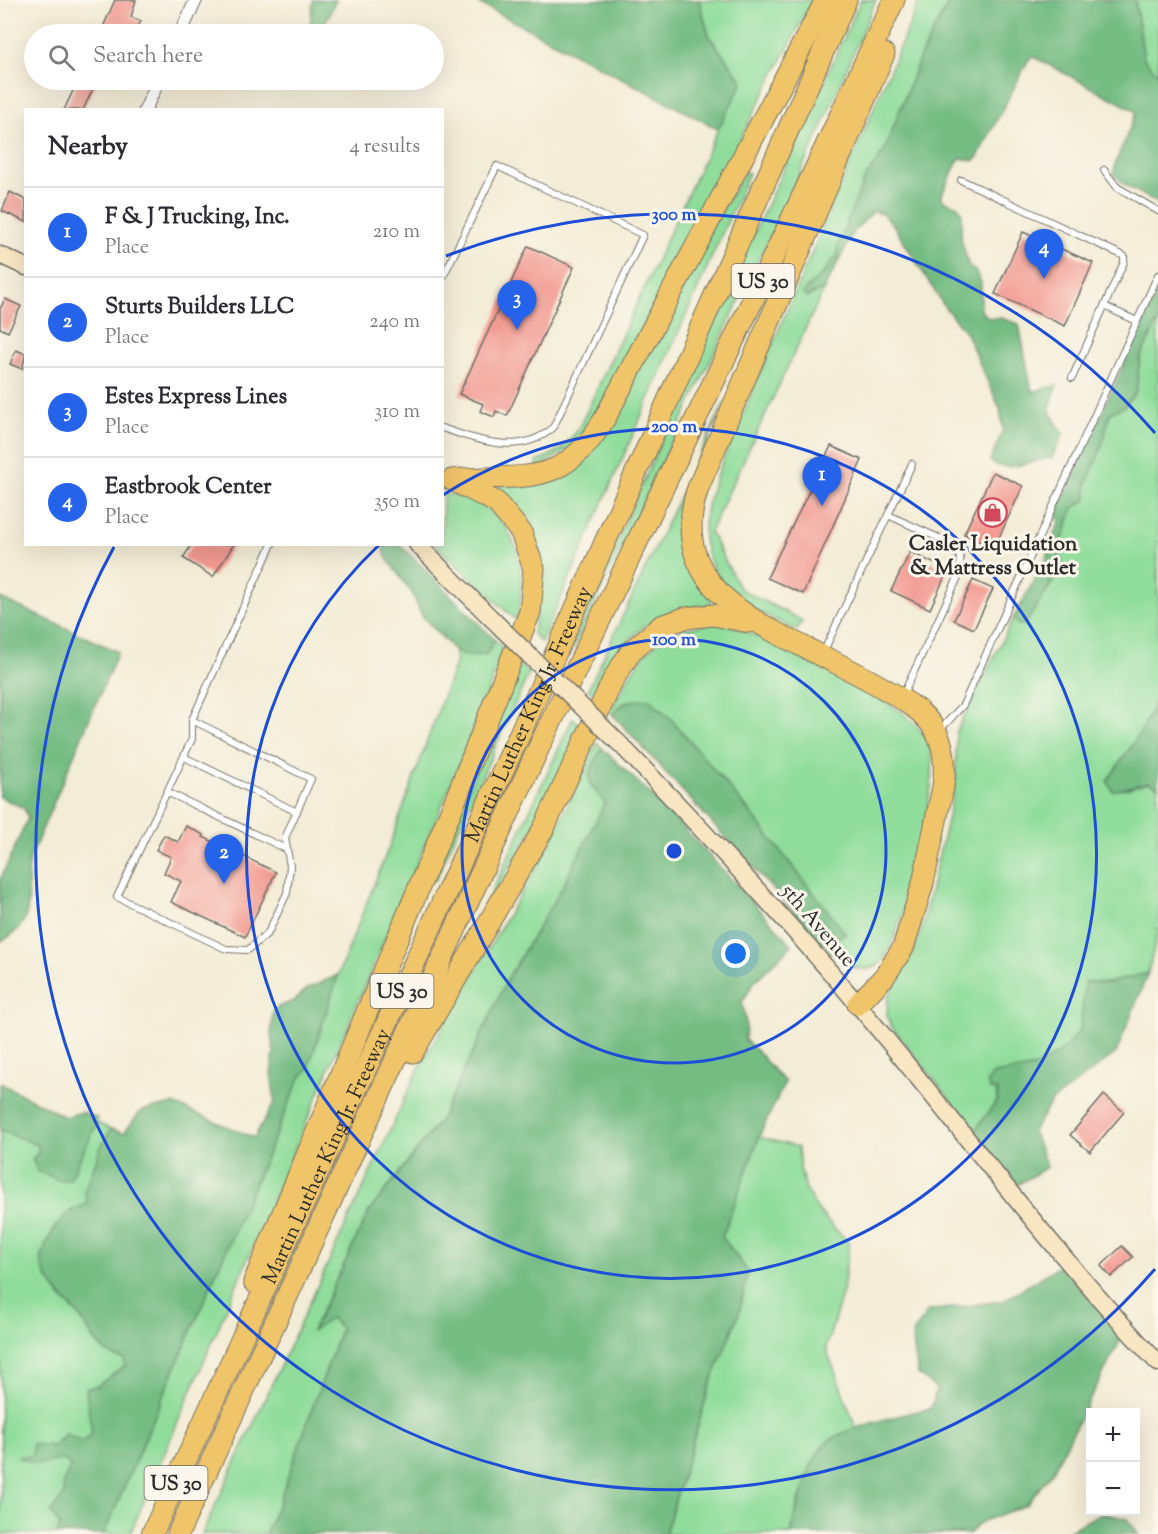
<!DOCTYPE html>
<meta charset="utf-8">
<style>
:root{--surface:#fff;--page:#f7f7f7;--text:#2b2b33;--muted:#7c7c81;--line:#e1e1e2;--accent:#2563eb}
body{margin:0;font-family:"Sorts Mill Goudy",serif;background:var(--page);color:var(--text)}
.controls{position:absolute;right:18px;bottom:18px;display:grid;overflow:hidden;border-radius:0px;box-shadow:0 6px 24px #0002}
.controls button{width:54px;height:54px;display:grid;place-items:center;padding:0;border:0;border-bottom:2px solid var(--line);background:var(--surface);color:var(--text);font:30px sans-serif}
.you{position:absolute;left:736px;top:954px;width:21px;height:21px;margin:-15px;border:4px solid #fff;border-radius:50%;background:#1a73e8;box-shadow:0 0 0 9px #1a73e833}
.badge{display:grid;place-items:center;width:39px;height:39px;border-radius:50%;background:var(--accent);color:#fff;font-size:20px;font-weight:700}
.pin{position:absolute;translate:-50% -50px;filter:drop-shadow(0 2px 3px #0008)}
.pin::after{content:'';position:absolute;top:32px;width:21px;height:18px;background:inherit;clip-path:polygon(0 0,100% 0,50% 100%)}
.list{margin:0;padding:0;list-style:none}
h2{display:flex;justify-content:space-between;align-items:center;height:78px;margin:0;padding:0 24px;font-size:26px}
h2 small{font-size:20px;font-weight:400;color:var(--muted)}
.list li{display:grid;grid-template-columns:39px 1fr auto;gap:18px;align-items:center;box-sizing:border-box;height:90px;padding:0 24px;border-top:2px solid var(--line)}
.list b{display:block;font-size:22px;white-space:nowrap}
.list p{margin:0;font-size:20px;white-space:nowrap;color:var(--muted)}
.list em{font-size:20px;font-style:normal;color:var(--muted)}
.icon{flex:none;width:33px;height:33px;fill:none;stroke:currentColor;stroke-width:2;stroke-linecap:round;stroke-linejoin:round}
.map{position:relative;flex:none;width:1158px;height:1534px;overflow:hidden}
.search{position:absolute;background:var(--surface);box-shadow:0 6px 24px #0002;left:24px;top:24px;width:420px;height:66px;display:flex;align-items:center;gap:15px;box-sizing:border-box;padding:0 21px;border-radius:33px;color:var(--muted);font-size:22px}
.panel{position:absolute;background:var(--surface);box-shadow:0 6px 24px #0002;left:24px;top:108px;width:420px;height:438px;border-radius:0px}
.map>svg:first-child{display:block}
.green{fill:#90dd9b;stroke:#5e8463;stroke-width:1.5}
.forest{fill:#74bc83;stroke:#507457;stroke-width:1.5}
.building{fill:#f29990}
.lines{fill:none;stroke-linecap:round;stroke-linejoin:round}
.lane-casing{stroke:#716f67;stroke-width:8}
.street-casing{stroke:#716f67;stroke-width:14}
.secondary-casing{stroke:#716f67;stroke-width:19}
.highway-casing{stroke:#716f67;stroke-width:23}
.lane{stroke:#fff;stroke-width:6}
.street{stroke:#fff;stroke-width:12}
.secondary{stroke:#f9e7c3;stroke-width:16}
.highway{stroke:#f0c469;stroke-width:21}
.secondary-bridge-casing{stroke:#716f67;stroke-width:19;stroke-linecap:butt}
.secondary-bridge{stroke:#f9e7c3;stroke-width:16}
.ring{fill:none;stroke:#1d4ed8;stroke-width:3}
.labels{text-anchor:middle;stroke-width:6;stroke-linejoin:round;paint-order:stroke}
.shield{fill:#fbf7ec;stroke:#696865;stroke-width:1.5}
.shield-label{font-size:20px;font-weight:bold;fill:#2b2b2b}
.poi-label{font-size:21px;font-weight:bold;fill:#2b2b2b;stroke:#fbf7ec}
.street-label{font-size:21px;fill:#2b2b2b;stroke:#fbf7ec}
.centre{fill:#1d4ed8;stroke:#fbf7ec;stroke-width:3}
.ring-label{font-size:18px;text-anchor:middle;font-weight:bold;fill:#1d4ed8;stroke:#fbf7ec;stroke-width:6;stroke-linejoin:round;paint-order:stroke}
</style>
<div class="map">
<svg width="1158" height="1534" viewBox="0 0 1158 1534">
<rect width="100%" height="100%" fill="#fbf7ec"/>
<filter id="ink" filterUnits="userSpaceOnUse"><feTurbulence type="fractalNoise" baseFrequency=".0167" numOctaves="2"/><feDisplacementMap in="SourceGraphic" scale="12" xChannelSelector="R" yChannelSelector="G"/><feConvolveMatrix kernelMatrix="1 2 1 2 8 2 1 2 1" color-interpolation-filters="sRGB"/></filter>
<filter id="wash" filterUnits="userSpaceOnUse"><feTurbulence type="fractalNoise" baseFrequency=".008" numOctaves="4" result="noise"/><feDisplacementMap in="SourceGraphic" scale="24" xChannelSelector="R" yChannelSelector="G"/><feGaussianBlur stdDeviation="1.35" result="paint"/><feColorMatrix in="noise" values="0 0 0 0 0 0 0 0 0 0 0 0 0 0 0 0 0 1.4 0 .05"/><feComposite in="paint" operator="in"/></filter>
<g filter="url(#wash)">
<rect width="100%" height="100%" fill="#f3ecd6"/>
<g class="green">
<polygon points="699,0 813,0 740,139 705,212 581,442 537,468 537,462 561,449 578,430 718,129 743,82 709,36"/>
<polygon points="861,0 876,0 820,131 573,649 570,648 723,301"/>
<path d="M920 0H950L920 57 885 150 864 180 838 245 837 258C826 268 818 281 806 288L807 297 824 289 710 532 740 589 803 621 796 630C777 620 752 611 736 597 690 554 701 514 722 462Z"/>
<polygon points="1135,0 1158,0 1158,74 1144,59"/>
<path d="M745 172 749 173 541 642 533 634C537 599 551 555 526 524 516 511 501 500 488 488L559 477Z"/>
<path d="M1158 321V692C1147 721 1134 750 1113 772L1126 789 1149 782 1158 787V932L1148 973 1108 983 1086 982C1084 997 1086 1015 1081 1028 1069 1057 1023 1076 994 1074L997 1101 975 1131 891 1026 887 1016 888 996 912 955 922 927 951 804 956 778V732L1014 617 1019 625 1025 624 1063 566 1059 551 1073 508 1087 499 1086 485 1101 449 1110 412C1142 399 1132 387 1140 360 1144 347 1152 334 1158 321Z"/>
<path d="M725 401 692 480 694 576 712 600 710 605C643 611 622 640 596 697L588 689Z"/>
<path d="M443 494C511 499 533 562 516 620L435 545 442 544Z"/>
<path d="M722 623C762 635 799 658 837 677 859 689 885 699 905 715 914 722 923 732 928 743 933 754 933 766 932 778 929 810 901 949 878 965 857 978 837 958 823 944L845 934 749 811 660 709 649 699C632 700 622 700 613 715L610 712C637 657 656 626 722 623Z"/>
<polygon points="495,640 504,650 457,770 138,1515 130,1534 104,1534 299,1080 308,1069 338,975 389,847 456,661 454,650 466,656 485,655"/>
<polygon points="519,664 529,673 435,881 432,879"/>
<polygon points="573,718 582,727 537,821 479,919"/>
<path d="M597 743 602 748C587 778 582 777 605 803L562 888 509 976 441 1119 369 1212 312 1331 331 1318 341 1328 279 1502 265 1534H202L420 1066 550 843Z"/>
<polygon points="97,1123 111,1129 101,1147 88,1203 69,1212 54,1228 41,1258 60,1297 79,1315 94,1340 105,1351 125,1359 125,1366 97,1386 86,1389 92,1434 83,1443 66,1434 54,1446 32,1445 32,1456 64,1460 71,1466 63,1483 64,1495 51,1512 60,1526 57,1534 1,1534 0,1130 38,1145 39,1152 70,1179"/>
<path d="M759 1137 798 1147C800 1192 816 1213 849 1242L843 1291 826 1348 856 1428 822 1446 798 1502 791 1534H665L710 1385 739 1313 748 1272 722 1237Z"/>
</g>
<g class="forest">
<polygon points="313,0 336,0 320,34 309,34"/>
<polygon points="473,0 699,0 709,36 743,82 718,129"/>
<path d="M950 0H1135L1144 59 1158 74V203L1125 185 1114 174 1115 164 1136 113 1134 110 1034 57 1029 59 977 158 974 161 961 158 958 161 942 194V200L958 206 962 214 961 239 969 267 975 271 981 282V311L989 318H1001L1019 324 1032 392 1057 385 1049 410 1063 434 1052 458C1034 459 1005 475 990 461L1003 430 1000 409 966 333 944 306 894 226 884 215 874 211 854 231 824 289 807 297 802 293 826 271 831 261 837 258 838 245 864 180 885 150 920 57Z"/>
<polygon points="1158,289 1158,321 1140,359 1136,392 1124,407 1110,413 1101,449 1086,485 1087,499 1073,508 1059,550 1063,565 1025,624 1019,625 1014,617 1046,559 1060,521 1056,513"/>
<polygon points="382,545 400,545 495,640 486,655 466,656 454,650 422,616 412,593 387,559"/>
<path d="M0 598 118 652 30 858C23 894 42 920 0 942V880L28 818 24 808 0 797Z"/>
<path d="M1158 692V787L1149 782 1113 791 1107 781C1127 752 1149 726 1158 692Z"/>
<path d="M649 699 671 719 749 811 846 934 823 944 613 715C622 700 632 700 649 699Z"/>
<path d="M602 748 667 810 792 945 755 981 742 1002 746 1023 745 1040C761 1053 770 1068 785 1082L759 1137 722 1237 748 1272 739 1313 710 1385 665 1534H265L279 1502 341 1328 331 1318 312 1332 369 1212 441 1119 509 976 562 888 605 803C583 775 586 780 602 748Z"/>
<polygon points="1148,973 1116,1053 1051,1102 1033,1131 1047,1167 1017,1185 975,1131 997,1101 998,1090 990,1090 987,1081 994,1074 1036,1067 1062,1051 1080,1030 1085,982 1108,983"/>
<path d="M338 975 308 1069 299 1080 104 1534H57L60 1526 51 1512 64 1495 63 1483 71 1466 64 1460 36 1464 17 1457 32 1456V1444L54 1446 66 1434 83 1442 92 1434 86 1389 97 1386 125 1366 124 1359C101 1357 92 1333 80 1317 69 1302 37 1277 42 1256 46 1241 56 1223 68 1213 74 1208 82 1208 88 1203L84 1192 101 1147 111 1129 124 1133 141 1111 174 1104 254 1138 275 1101 271 1074 274 1052 271 1034 273 1012 278 1007 294 1001 307 989Z"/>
<polygon points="0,1083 65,1117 82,1112 97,1118 97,1123 70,1179 61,1181 37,1171 32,1159 39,1152 38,1145 0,1130"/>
<path d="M1061 1265 1122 1337 1053 1471 1026 1505 981 1522 969 1534H791C796 1512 808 1464 822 1447 836 1428 907 1414 931 1408L937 1389 918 1374 912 1335 928 1311 1003 1301Z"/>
<polygon points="1101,1513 1127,1519 1139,1534 1063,1534"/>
</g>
<g id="blocks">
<g class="building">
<polygon points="115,0 136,0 131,17 141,21 134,34 100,34"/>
<polygon points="78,80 97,80 83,110 64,110"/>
<polygon points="10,192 26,200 26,222 2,211"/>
<polygon points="1023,232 1093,263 1065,326 995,294"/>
<polygon points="528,246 574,267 507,416 496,411 494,417 480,411 483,404 459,394"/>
<polygon points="5,299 21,306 8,332 0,328 0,309"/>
<polygon points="16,350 26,354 22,369 10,364"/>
<polygon points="831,446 862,460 803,594 767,578"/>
<polygon points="993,472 1023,486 994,548 964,534"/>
<polygon points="192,544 234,544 213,577 183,558"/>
<polygon points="910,552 948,570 930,609 891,591"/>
<polygon points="973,580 993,589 974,629 954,620"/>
<polygon points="186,826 204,835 203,837 276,872 245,937 171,902 181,881 164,873 171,857 156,850 164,835 178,842"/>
<polygon points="1104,1095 1124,1112 1090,1152 1070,1135"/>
<polygon points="1122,1246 1133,1257 1111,1277 1101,1266"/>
</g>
</g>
</g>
<g filter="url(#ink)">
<use href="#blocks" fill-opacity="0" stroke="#716f67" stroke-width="1.5"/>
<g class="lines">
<defs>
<g id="lane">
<polyline points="1104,170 1117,187 1158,211"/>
<polyline points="961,180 1124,256 1124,262 1072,378"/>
<path d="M442 279 497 166 643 235 553 428C520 456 480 441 442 428"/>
<polyline points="1104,306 1137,321"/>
<path d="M888 515 954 545C961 554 961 562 960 573L903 695"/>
<polyline points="823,653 912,464"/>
<polyline points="192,720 311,779 285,838 290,866 287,893 268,933 248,950 226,949 117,897 192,739 192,720 272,544"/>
<polyline points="940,730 963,705 1158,275"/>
<polyline points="184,757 297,812"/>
<polyline points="167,792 286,849"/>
</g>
<g id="street">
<polyline points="180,34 196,0"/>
<polyline points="145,110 159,80"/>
</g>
<g id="secondary">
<polyline points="0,255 26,267"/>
<polyline points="417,544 490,617"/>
<path d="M623 747C704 831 783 915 858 1005 958 1124 1051 1250 1158 1363"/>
</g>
<g id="highway">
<path d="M452 480C523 473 562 491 605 418L826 0"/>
<path d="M858 1004 884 977 903 948 923 883 943 787C948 752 941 726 911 705 881 685 847 668 814 652 745 618 667 580 698 488L884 54"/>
<polyline points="413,1052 544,828 614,678 632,650 661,626 685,618 713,615 749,622"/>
<polyline points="254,1282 455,801 530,612 534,569 521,532 496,502 452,480"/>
<path id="s1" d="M152 1534 522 729 846 0"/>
<polyline points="178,1534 540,745 804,193 894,0"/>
</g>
</defs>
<use href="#lane" class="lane-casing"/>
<use href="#street" class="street-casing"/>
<use href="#secondary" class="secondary-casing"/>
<use href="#highway" class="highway-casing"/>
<use href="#lane" class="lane"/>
<use href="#street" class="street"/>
<use href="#secondary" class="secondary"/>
<use href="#highway" class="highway"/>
<defs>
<polyline id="secondary-bridge" points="490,617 623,747"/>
</defs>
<use href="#secondary-bridge" class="secondary-bridge-casing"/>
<use href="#secondary-bridge" class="secondary-bridge"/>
</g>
</g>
<g class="ring">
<circle cx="674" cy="851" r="212"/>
<path d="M443 495A425 425 0 1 1 379 545"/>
<path d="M1155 1269A637 637 0 0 1 114 547M446 256A637 637 0 0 1 1155 433"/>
</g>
<defs>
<symbol id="shop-ring" viewBox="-11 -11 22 22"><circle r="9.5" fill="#fbf7ec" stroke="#d1495b" stroke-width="1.5"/><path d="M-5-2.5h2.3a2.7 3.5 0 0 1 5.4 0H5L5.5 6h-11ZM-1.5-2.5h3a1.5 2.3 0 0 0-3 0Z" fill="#d1495b"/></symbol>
</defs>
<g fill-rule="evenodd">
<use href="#shop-ring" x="976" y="496" width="33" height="33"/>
</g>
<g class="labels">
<g class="shield">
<rect x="731.5" y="264" width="63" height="34" rx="4.5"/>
<rect x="370.5" y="974" width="63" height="34" rx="4.5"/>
<rect x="144.5" y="1466" width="63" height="34" rx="4.5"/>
</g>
<g class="shield-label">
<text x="763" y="288">US 30</text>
<text x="402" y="998">US 30</text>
<text x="176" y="1490">US 30</text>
</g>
<g class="poi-label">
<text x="993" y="550">Casler Liquidation<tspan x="993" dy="24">&amp; Mattress Outlet</tspan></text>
</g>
<g class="street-label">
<text dy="7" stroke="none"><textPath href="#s1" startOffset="902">Martin Luther King Jr. Freeway</textPath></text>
<text transform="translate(819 925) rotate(49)" y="7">5th Avenue</text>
<text dy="7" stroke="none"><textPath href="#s1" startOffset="416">Martin Luther King Jr. Freeway</textPath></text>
</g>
</g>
<circle cx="674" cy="851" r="9" class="centre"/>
<g class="ring-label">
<text x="674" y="220">300 m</text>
<text x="674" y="432">200 m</text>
<text x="674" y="645">100 m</text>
</g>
</svg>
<div class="controls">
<button>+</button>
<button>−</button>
</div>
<div class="you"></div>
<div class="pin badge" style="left:822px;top:506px">1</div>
<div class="pin badge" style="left:224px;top:884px">2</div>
<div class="pin badge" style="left:517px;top:330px">3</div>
<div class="pin badge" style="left:1044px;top:279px">4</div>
<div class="search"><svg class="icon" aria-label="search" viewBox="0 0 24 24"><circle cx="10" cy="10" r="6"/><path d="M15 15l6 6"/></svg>Search here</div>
<section class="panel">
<h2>Nearby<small>4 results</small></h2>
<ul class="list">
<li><span class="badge">1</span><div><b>F &amp; J Trucking, Inc.</b><p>Place</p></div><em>210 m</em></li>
<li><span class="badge">2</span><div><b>Sturts Builders LLC</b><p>Place</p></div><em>240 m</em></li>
<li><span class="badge">3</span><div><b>Estes Express Lines</b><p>Place</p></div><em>310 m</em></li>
<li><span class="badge">4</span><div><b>Eastbrook Center</b><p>Place</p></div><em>350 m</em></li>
</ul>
</section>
</div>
